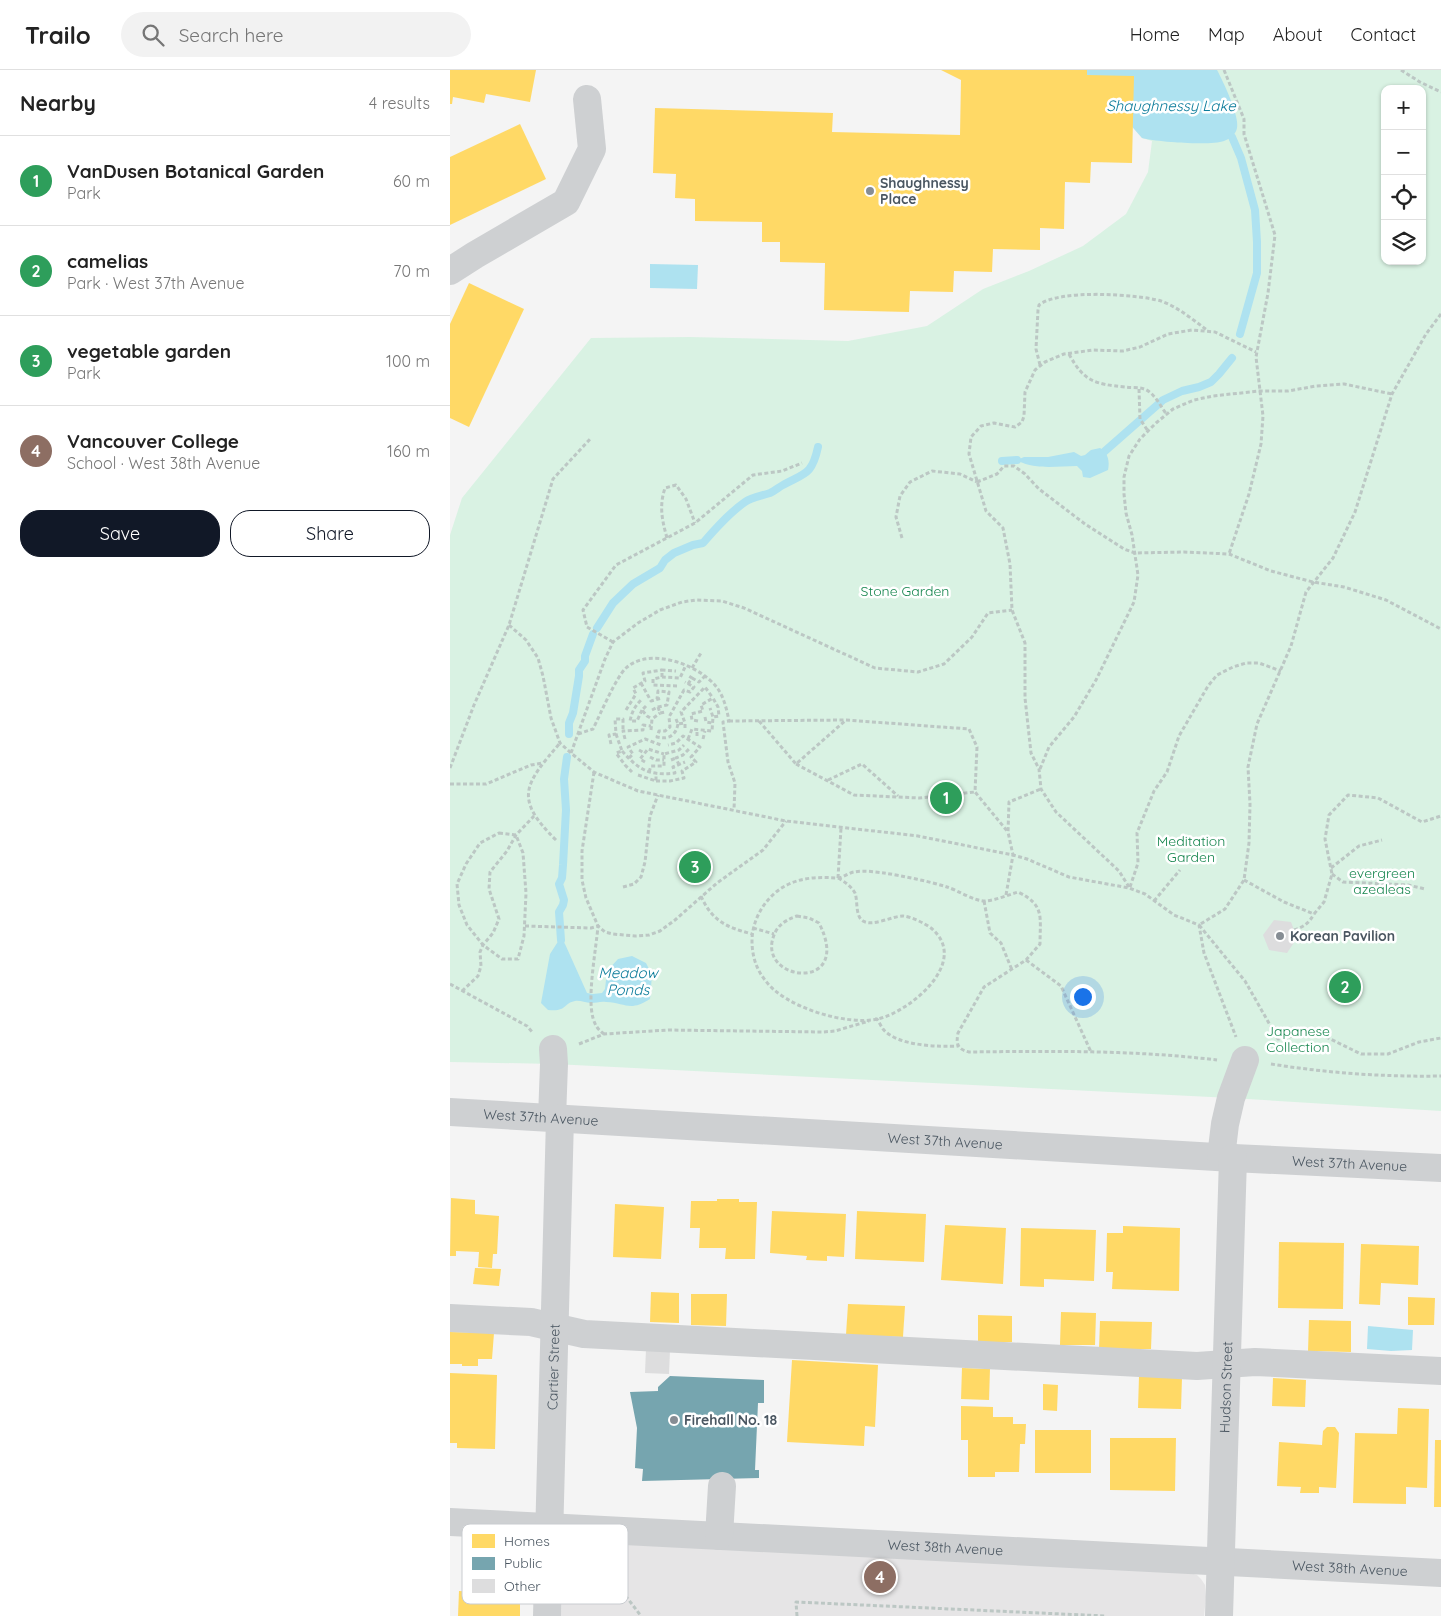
<!DOCTYPE html>
<meta charset="utf-8">
<style>
:root{--surface:#fff;--page:#f2f2f2;--text:#222;--muted:#767676;--line:#e0e0e0;--accent:#111827}
body{margin:0;font-family:Quicksand,sans-serif;background:var(--page);color:var(--text)}
.controls{position:absolute;right:15px;top:15px;display:grid;overflow:hidden;border-radius:10px;box-shadow:0 1px 4px #0004}
.controls button{width:45px;height:45px;display:grid;place-items:center;padding:0;border:0;border-bottom:1px solid var(--line);background:var(--surface);color:var(--text);font:25px sans-serif}
.you{position:absolute;left:632px;top:926px;width:18px;height:18px;margin:-12px;border:4px solid #fff;border-radius:50%;background:#1a73e8;box-shadow:0 0 0 8px #1a73e833}
.badge{display:grid;place-items:center;width:32px;height:32px;border-radius:50%;background:var(--accent);color:#fff;font-size:16px;font-weight:700}
.pin{position:absolute;translate:-50% -50%;border:2px solid #fff;box-shadow:0 1px 5px #0006}
.list{margin:0;padding:0;list-style:none}
h2{display:flex;justify-content:space-between;align-items:center;height:65px;margin:0;padding:0 20px;font-size:21px}
h2 small{font-size:16px;font-weight:400;color:var(--muted)}
.list li{display:grid;grid-template-columns:32px 1fr auto;gap:15px;align-items:center;box-sizing:border-box;height:90px;padding:0 20px;border-top:1px solid var(--line)}
.list b{display:block;font-size:19px;white-space:nowrap}
.list p{margin:0;font-size:16px;white-space:nowrap;color:var(--muted)}
.list em{font-size:16px;font-style:normal;color:var(--muted)}
.actions{display:flex;gap:10px;padding:15px 20px}
.actions a{flex:1;padding:11px 0;border:1px solid var(--accent);border-radius:20px;text-align:center;font-size:18px;color:var(--accent)}
.actions .main{background:var(--accent);color:#fff}
.icon{flex:none;width:28px;height:28px;fill:none;stroke:currentColor;stroke-width:2;stroke-linecap:round;stroke-linejoin:round}
.map{position:relative;flex:none;width:991px;height:1546px;overflow:hidden}
header{display:flex;align-items:center;gap:30px;box-sizing:border-box;height:70px;padding:0 25px;background:var(--surface);border-bottom:1px solid var(--line)}
header strong{font-size:24px}
nav{display:flex;gap:28px;margin-inline-start:auto;font-size:18px}
.search{width:350px;height:45px;background:var(--page);display:flex;align-items:center;gap:12px;box-sizing:border-box;padding:0 18px;border-radius:28px;color:var(--muted);font-size:19px}
main{display:flex}
aside{flex:1;background:var(--surface)}
.map>svg:first-child{display:block}
.education{fill:#e6e5e6}
.green{fill:#d9f2e3;fill-rule:evenodd}
.water{fill:#aee2f0}
.homes{fill:#ffd966}
.public{fill:#76a5af}
.lines{fill:none;stroke-linecap:round;stroke-linejoin:round}
.stream{stroke:#aee2f0;stroke-width:8}
.building{fill:#ddddde}
.path{stroke:#bcc7c4;stroke-width:3;stroke-dasharray:4 2.5;stroke-linecap:butt}
.minor{stroke:#ced0d2;stroke-width:28}
.poi-dot{fill:#868d94;stroke:#fff;stroke-width:2}
.labels{text-anchor:middle;stroke-width:5;stroke-linejoin:round;paint-order:stroke}
.poi-label{font-size:14px;font-weight:bold;fill:#4a5661;stroke:#fff;text-anchor:start}
.park-label{font-size:14px;fill:#17864f;stroke:#fff}
.street-label{font-size:14px;fill:#4a5661;stroke:#fff}
.water-label{font-size:15px;font-style:italic;fill:#0c7c9b;stroke:#fff}
.key{fill:#fff;stroke:#c9ccd0;stroke-width:1}
.key-label{font-size:14px;fill:#4a5661}
</style>
<header>
<strong>Trailo</strong>
<div class="search"><svg class="icon" aria-label="search" viewBox="0 0 24 24"><circle cx="10" cy="10" r="6"/><path d="M15 15l6 6"/></svg>Search here</div>
<nav><a>Home</a><a>Map</a><a>About</a><a>Contact</a></nav>
</header>
<main>
<aside>
<h2>Nearby<small>4 results</small></h2>
<ul class="list">
<li><span class="badge" style="background:#2e9e5b">1</span><div><b>VanDusen Botanical Garden</b><p>Park</p></div><em>60 m</em></li>
<li><span class="badge" style="background:#2e9e5b">2</span><div><b>camelias</b><p>Park · West 37th Avenue</p></div><em>70 m</em></li>
<li><span class="badge" style="background:#2e9e5b">3</span><div><b>vegetable garden</b><p>Park</p></div><em>100 m</em></li>
<li><span class="badge" style="background:#8d6e63">4</span><div><b>Vancouver College</b><p>School · West 38th Avenue</p></div><em>160 m</em></li>
</ul>
<div class="actions"><a class="main">Save</a><a>Share</a></div>
</aside>
<div class="map">
<svg width="991" height="1546" viewBox="0 0 991 1546">
<rect width="100%" height="100%" fill="#f4f4f4"/>
<polygon class="education" points="123,1472 737,1502 747,1505 751,1509 755,1515 756,1527 754,1546 111,1546 112,1505 109,1499 110,1487 116,1478"/>
<path class="green" d="M637 0H991V1041L781 1028 104 994 0 992V465L12 428 141 268 240 267 398 271 477 256 533 219 579 201 633 176 676 144 698 102 702 71 692 68 637 5ZM935 19H972V191H935Z"/>
<g class="water">
<path d="M637 0H767C773 11 790 47 787 58 786 64 780 69 774 71 761 76 707 72 692 68L637 5Z"/>
<polygon points="200,194 248,195 247,219 200,218"/>
<path d="M650 378C658 382 660 392 658 400L640 408 633 407 632 401 627 396C607 396 587 400 568 391L567 390 574 387H598L624 382 631 386 635 385 641 380Z"/>
<path d="M109 870 113 871 115 874 137 923 143 924 152 923 155 919 157 901 168 889 182 886 196 893 202 905 200 929C180 942 176 933 156 932 151 931 146 933 141 933 135 933 130 930 125 931 113 933 118 942 98 940L91 933 100 884Z"/>
<polygon points="918,1256 963,1260 962,1280 941,1281 917,1279"/>
</g>
<g class="homes">
<polygon points="0,0 86,0 80,32 36,24 34,33 3,27 2,34 0,34"/>
<polygon points="491,0 637,0 637,5 684,6 682,93 641,92 640,113 615,112 614,159 590,158 590,180 543,179 542,202 504,201 503,222 460,221 459,242 374,240 375,193 330,192 330,172 312,172 312,152 245,151 245,129 225,128 226,104 203,103 205,38 383,43 382,62 510,65 511,10"/>
<polygon points="70,54 96,109 0,155 0,87"/>
<polygon points="19,213 74,239 19,357 0,348 0,254"/>
<polygon points="1,1128 25,1130 25,1144 49,1146 47,1184 43,1184 42,1198 28,1197 29,1182 6,1181 6,1186 0,1186"/>
<polygon points="267,1129 289,1129 289,1132 307,1132 305,1189 275,1189 276,1178 249,1178 250,1158 240,1158 241,1131 267,1131"/>
<polygon points="165,1134 214,1137 211,1189 163,1187"/>
<polygon points="322,1141 396,1144 394,1187 377,1186 377,1191 356,1190 357,1186 320,1183"/>
<polygon points="407,1141 476,1144 474,1192 405,1189"/>
<polygon points="495,1155 556,1158 553,1214 491,1210"/>
<polygon points="673,1156 730,1158 729,1221 662,1219 663,1202 656,1202 657,1163 673,1163"/>
<polygon points="571,1158 646,1160 644,1211 594,1209 594,1217 570,1216"/>
<polygon points="829,1172 894,1173 893,1239 828,1238"/>
<polygon points="911,1174 969,1176 968,1215 931,1213 930,1235 909,1234"/>
<polygon points="25,1198 51,1199 49,1216 23,1214"/>
<polygon points="201,1222 229,1223 229,1253 200,1252"/>
<polygon points="241,1224 277,1224 276,1256 241,1255"/>
<polygon points="958,1227 985,1228 984,1255 958,1255"/>
<polygon points="398,1234 455,1236 453,1267 396,1265"/>
<polygon points="611,1242 646,1243 645,1275 610,1275"/>
<polygon points="528,1245 562,1246 562,1272 528,1272"/>
<polygon points="859,1250 901,1251 901,1282 858,1281"/>
<polygon points="650,1251 702,1252 701,1279 649,1279"/>
<polygon points="0,1262 44,1263 42,1289 28,1289 28,1296 12,1296 12,1294 0,1294"/>
<polygon points="342,1290 428,1295 425,1357 415,1356 414,1376 337,1372"/>
<polygon points="512,1298 540,1299 539,1330 511,1329"/>
<polygon points="0,1303 47,1305 45,1379 7,1378 7,1373 0,1373"/>
<polygon points="689,1306 732,1307 731,1339 688,1338"/>
<polygon points="823,1308 856,1310 855,1337 822,1336"/>
<polygon points="593,1314 608,1315 607,1341 593,1340"/>
<polygon points="511,1336 543,1337 543,1347 563,1347 563,1354 576,1354 575,1374 570,1374 569,1402 545,1402 545,1407 518,1407 518,1370 511,1370"/>
<polygon points="948,1338 979,1339 977,1418 956,1417 956,1434 903,1433 905,1363 947,1364"/>
<polygon points="877,1357 885,1357 889,1363 886,1418 869,1417 869,1423 850,1423 851,1417 827,1416 829,1372 872,1375 873,1361"/>
<rect x="585" y="1360" width="56" height="43"/>
<polygon points="660,1368 726,1368 725,1421 660,1420"/>
<polygon points="985,1370 991,1370 991,1437 984,1437"/>
<polygon points="9,1521 70,1524 70,1546 8,1546"/>
</g>
<polygon class="public" points="220,1306 314,1310 314,1333 308,1333 305,1400 309,1400 309,1408 192,1411 193,1399 185,1398 187,1358 180,1322 208,1321 208,1317"/>
<g class="lines">
<g class="stream">
<polyline points="782,67 791,88 805,140 807,172 807,203 790,264"/>
<polyline points="655,381 713,330 732,321 749,317 761,312 769,304 782,288"/>
<polyline points="552,391 567,390"/>
<path d="M147 558 163 533 183 514 210 498 215 490 224 483 243 475 253 473C265 459 279 443 295 432 302 427 311 426 320 423 325 421 329 417 333 415 355 403 362 405 368 377"/>
<polyline points="119,664 119,653 123,643 129,606 129,600 135,591 135,586 143,564"/>
<polyline points="111,870 109,842 113,835 114,830 109,814 112,808 113,795 116,740 114,709 117,687"/>
</g>
</g>
<g class="building">
<polygon points="824,850 841,852 847,868 837,883 819,880 813,865"/>
<polygon points="196,1279 220,1280 219,1304 195,1303"/>
</g>
<g class="lines">
<g class="path">
<polyline points="774,0 794,49 794,64 825,165 818,223 806,287 813,346 811,374 799,424 779,484"/>
<polyline points="951,0 970,12 991,22"/>
<polyline points="991,244 976,264 942,324 905,442 883,488 856,522 841,576 807,654 798,697 800,734 799,773 794,810 775,839 749,855 795,911 828,969 866,962 911,984 938,984 969,972 991,968"/>
<path d="M619 284C634 312 645 314 675 317 681 318 689 317 694 319 704 322 711 337 717 345"/>
<path d="M590 295 586 279 588 240 589 235C608 219 687 224 711 231 728 237 743 250 757 260"/>
<polyline points="689,319 690,349 698,361"/>
<polyline points="527,412 547,404 554,396 564,396 575,404 589,419 635,454 674,479 685,483 734,482 779,484 821,501 863,512 894,517 936,530 991,559"/>
<path d="M217 468C212 450 209 436 215 418L226 415 236 429 245 453"/>
<polyline points="452,468 446,447 450,426 460,412 482,401 510,404 527,412"/>
<polyline points="59,555 76,570 88,588 93,606 101,648 110,673 121,683 144,702 153,706 188,721 336,751 468,766 563,785 577,789 619,807 679,818 695,824 724,845 749,855 754,883 786,967"/>
<polyline points="163,572 137,557 133,540 166,495 245,453 303,405 332,401 352,393"/>
<polyline points="242,598 251,583"/>
<polyline points="212,607 212,600 226,601"/>
<polyline points="242,608 249,612 255,606"/>
<polyline points="191,613 201,631 212,628"/>
<polyline points="238,614 242,608 239,606"/>
<polyline points="227,616 203,615 203,609 212,607 230,608 236,595"/>
<polyline points="196,636 192,640 197,646 202,649"/>
<polyline points="208,637 210,643 215,642"/>
<polyline points="176,640 186,624 183,618 195,611 193,603 212,600"/>
<path d="M192 640 187 651H180C182 641 185 636 192 629"/>
<polyline points="202,640 208,637 217,635 219,622 208,621 207,629"/>
<polyline points="255,647 256,652 262,653"/>
<polyline points="226,649 228,654 235,653"/>
<polyline points="248,651 242,650 241,644 253,641 251,635 263,628 268,637 269,646 263,647"/>
<polyline points="279,651 396,650 519,659 527,677 525,722 558,762"/>
<polyline points="309,651 346,694 396,650"/>
<path d="M228 654C226 665 219 670 207 667L209 661H215L220 657 219 647 234 620 240 622 244 617 235 612"/>
<polyline points="235,658 235,653 231,642 255,617 263,628"/>
<polyline points="201,660 202,649 210,643"/>
<path d="M128 664 143 659C150 645 166 607 176 598 200 576 251 595 268 619 274 628 277 640 279 651L273 652 278 692 285 713 284 740"/>
<polyline points="166,664 172,681 166,683 175,695 182,702"/>
<polyline points="247,666 247,660"/>
<polyline points="175,669 173,661 193,660 193,655 201,656"/>
<polyline points="238,669 242,659 262,661 263,647 260,638"/>
<polyline points="253,669 255,661"/>
<polyline points="161,674 159,665 166,664 165,649 173,649 173,661"/>
<polyline points="189,680 194,683"/>
<path d="M172 681C189 700 199 706 225 703L223 697 235 692"/>
<polyline points="121,683 155,589 163,572 188,553 210,540 232,532 246,530 272,531 294,538 425,598 468,602 494,594 522,567 538,543 562,540"/>
<polyline points="200,687 206,690 214,690"/>
<polyline points="179,688 183,684 178,677 195,669 211,675"/>
<polyline points="221,690 226,688"/>
<polyline points="195,692 190,689 198,679 214,684"/>
<polyline points="346,694 404,725 469,728 525,722"/>
<polyline points="229,695 226,688 233,685 240,678"/>
<polyline points="0,698 24,635 59,555 103,409 141,368"/>
<polyline points="590,699 599,677 624,647 646,610 684,532 688,505 682,465 676,443 674,424 674,407 679,386 690,369 706,353 723,339 744,330 763,326 809,321 838,321 866,316 894,314 942,324"/>
<polyline points="144,702 132,781 132,810 136,828 148,856 155,862 163,864 185,866 199,865 210,861 225,850 267,813 313,780 336,751"/>
<polyline points="199,702 201,696 214,696 214,684 229,680 234,675"/>
<polyline points="188,705 206,711 206,705"/>
<polyline points="378,710 412,694 448,726"/>
<polyline points="206,711 220,711 234,708 232,701 246,692 241,687 250,677 233,666 226,673 218,675"/>
<polyline points="0,714 36,714 81,695 93,693"/>
<polygon points="49,763 66,765 73,783 76,823 74,866 68,889 52,889 33,875 17,855 9,835 7,814 16,794 30,773"/>
<path d="M106 770C63 728 75 714 110 673"/>
<polyline points="881,798 909,776 932,770"/>
<polyline points="882,804 893,812 958,815 975,819"/>
<path d="M388 808C395 812 401 816 405 823 408 831 405 846 413 851 423 857 442 846 453 846 462 847 474 853 481 858 521 891 461 941 428 949 396 956 334 937 315 910 306 899 302 885 302 871 302 848 317 824 339 814 354 807 371 807 387 808 393 808 398 803 404 802 413 800 426 802 434 803 453 806 478 811 497 817 507 820 526 832 536 831 546 830 558 825 568 822 595 835 590 847 590 874L576 890 534 917 508 963C506 974 507 979 519 982 601 981 685 980 767 990"/>
<polyline points="388,808 391,758"/>
<polyline points="794,810 834,832 864,844 874,832 882,804 875,769 879,745 898,725 928,728 972,752 991,746"/>
<polyline points="173,817 184,814 191,807 195,792 200,746 208,725"/>
<polyline points="679,817 669,801 606,742 591,719 589,699 581,683 575,628 575,573 562,540 560,494 553,458 536,441 519,384 521,367 531,356 544,353 565,357 572,352 574,346 575,322 585,300 595,292 614,284 643,280 673,281 690,277 718,264 742,260 765,262 806,282"/>
<polyline points="680,817 688,793 687,763 704,721 717,702 729,666 758,616 767,605 783,597 796,593 809,593 831,601"/>
<polyline points="556,825 563,785 558,762 559,732 591,719"/>
<path d="M251 826C262 851 276 857 302 864"/>
<polyline points="534,831 540,863 551,873 562,900"/>
<polyline points="704,831 730,800"/>
<path d="M347 846 359 848 369 853C403 920 315 913 322 872 325 857 333 851 347 846Z"/>
<path d="M75 856 141 858 148 856C146 880 137 926 143 948 145 955 148 960 154 964"/>
<polyline points="303,858 324,864"/>
<path d="M844 860C854 857 859 853 864 844"/>
<polyline points="576,890 611,916 641,982"/>
<polyline points="0,914 77,956 83,963"/>
<polyline points="12,921 28,906 31,896 30,882 33,875 43,863 49,849 39,819 40,802 57,781 66,765 84,746"/>
<path d="M425 949H427C429 952 431 956 433 959 447 976 488 977 508 976"/>
<polyline points="129,974 154,964 218,960 373,962 385,961 419,951"/>
<path d="M821 994C877 1003 934 1007 991 1006"/>
<polyline points="125,1500 152,1518 172,1521 191,1546"/>
<polyline points="347,1546 346,1532 656,1546"/>
</g>
<g class="minor">
<polyline points="0,201 25,185 116,132 142,79 137,29"/>
<path id="s1" d="M0 1042 783 1088 991 1098"/>
<polyline points="102,1048 104,994 103,979"/>
<polyline points="771,1087 775,1054 781,1028 795,990"/>
<polyline points="0,1248 81,1252 134,1264 747,1296 805,1292 991,1301"/>
<path id="s2" d="M0 1452 991 1503"/>
<polyline points="269,1466 272,1416"/>
<path id="s3" d="M97 1546 110 1048"/>
<path id="s4" d="M769 1546 783 1088"/>
</g>
</g>
<g class="poi-dot">
<circle cx="420" cy="121" r="5"/>
<circle cx="830" cy="866" r="5"/>
<circle cx="224" cy="1350" r="5"/>
</g>
<g class="labels">
<g class="poi-label">
<text x="430" y="118">Shaughnessy<tspan x="430" dy="16">Place</tspan></text>
<text x="840" y="871">Korean Pavilion</text>
<text x="234" y="1355">Firehall No. 18</text>
</g>
<g class="park-label">
<text x="455" y="526">Stone Garden</text>
<text x="741" y="776">Meditation<tspan x="741" dy="16">Garden</tspan></text>
<text x="932" y="808">evergreen<tspan x="932" dy="16">azealeas</tspan></text>
<text x="848" y="966">Japanese<tspan x="848" dy="16">Collection</tspan></text>
</g>
<g class="street-label">
<text dy="5" stroke="none"><textPath href="#s1" startOffset="91">West 37th Avenue</textPath></text>
<text dy="5" stroke="none"><textPath href="#s1" startOffset="496">West 37th Avenue</textPath></text>
<text dy="5" stroke="none"><textPath href="#s1" startOffset="901">West 37th Avenue</textPath></text>
<text dy="5" stroke="none"><textPath href="#s3" startOffset="249">Cartier Street</textPath></text>
<text dy="5" stroke="none"><textPath href="#s4" startOffset="229">Hudson Street</textPath></text>
<text dy="5" stroke="none"><textPath href="#s2" startOffset="496">West 38th Avenue</textPath></text>
<text dy="5" stroke="none"><textPath href="#s2" startOffset="901">West 38th Avenue</textPath></text>
</g>
<g class="water-label">
<text x="721" y="41">Shaughnessy Lake</text>
<text x="178" y="908">Meadow<tspan x="178" dy="17">Ponds</tspan></text>
</g>
</g>
<rect x="12" y="1454" width="166" height="80" rx="8" class="key"/>
<rect x="22" y="1464" width="23" height="14" fill="#ffd966"/>
<rect x="22" y="1487" width="23" height="13" fill="#76a5af"/>
<rect x="22" y="1509" width="23" height="14" fill="#ddddde"/>
<g class="key-label">
<text x="54" y="1476">Homes</text>
<text x="54" y="1498">Public</text>
<text x="54" y="1521">Other</text>
</g>
</svg>
<div class="controls">
<button>+</button>
<button>−</button>
<button><svg class="icon" aria-label="locate" viewBox="0 0 24 24"><circle cx="12" cy="12" r="6"/><path d="M12 2v4M12 18v4M2 12h4M18 12h4"/></svg></button>
<button><svg class="icon" aria-label="layers" viewBox="0 0 24 24"><path d="M12 4l9 5-9 5-9-5zM3 14l9 5 9-5"/></svg></button>
</div>
<div class="you"></div>
<div class="pin badge" style="left:496px;top:728px;background:#2e9e5b">1</div>
<div class="pin badge" style="left:895px;top:917px;background:#2e9e5b">2</div>
<div class="pin badge" style="left:245px;top:797px;background:#2e9e5b">3</div>
<div class="pin badge" style="left:430px;top:1507px;background:#8d6e63">4</div>
</div>
</main>
